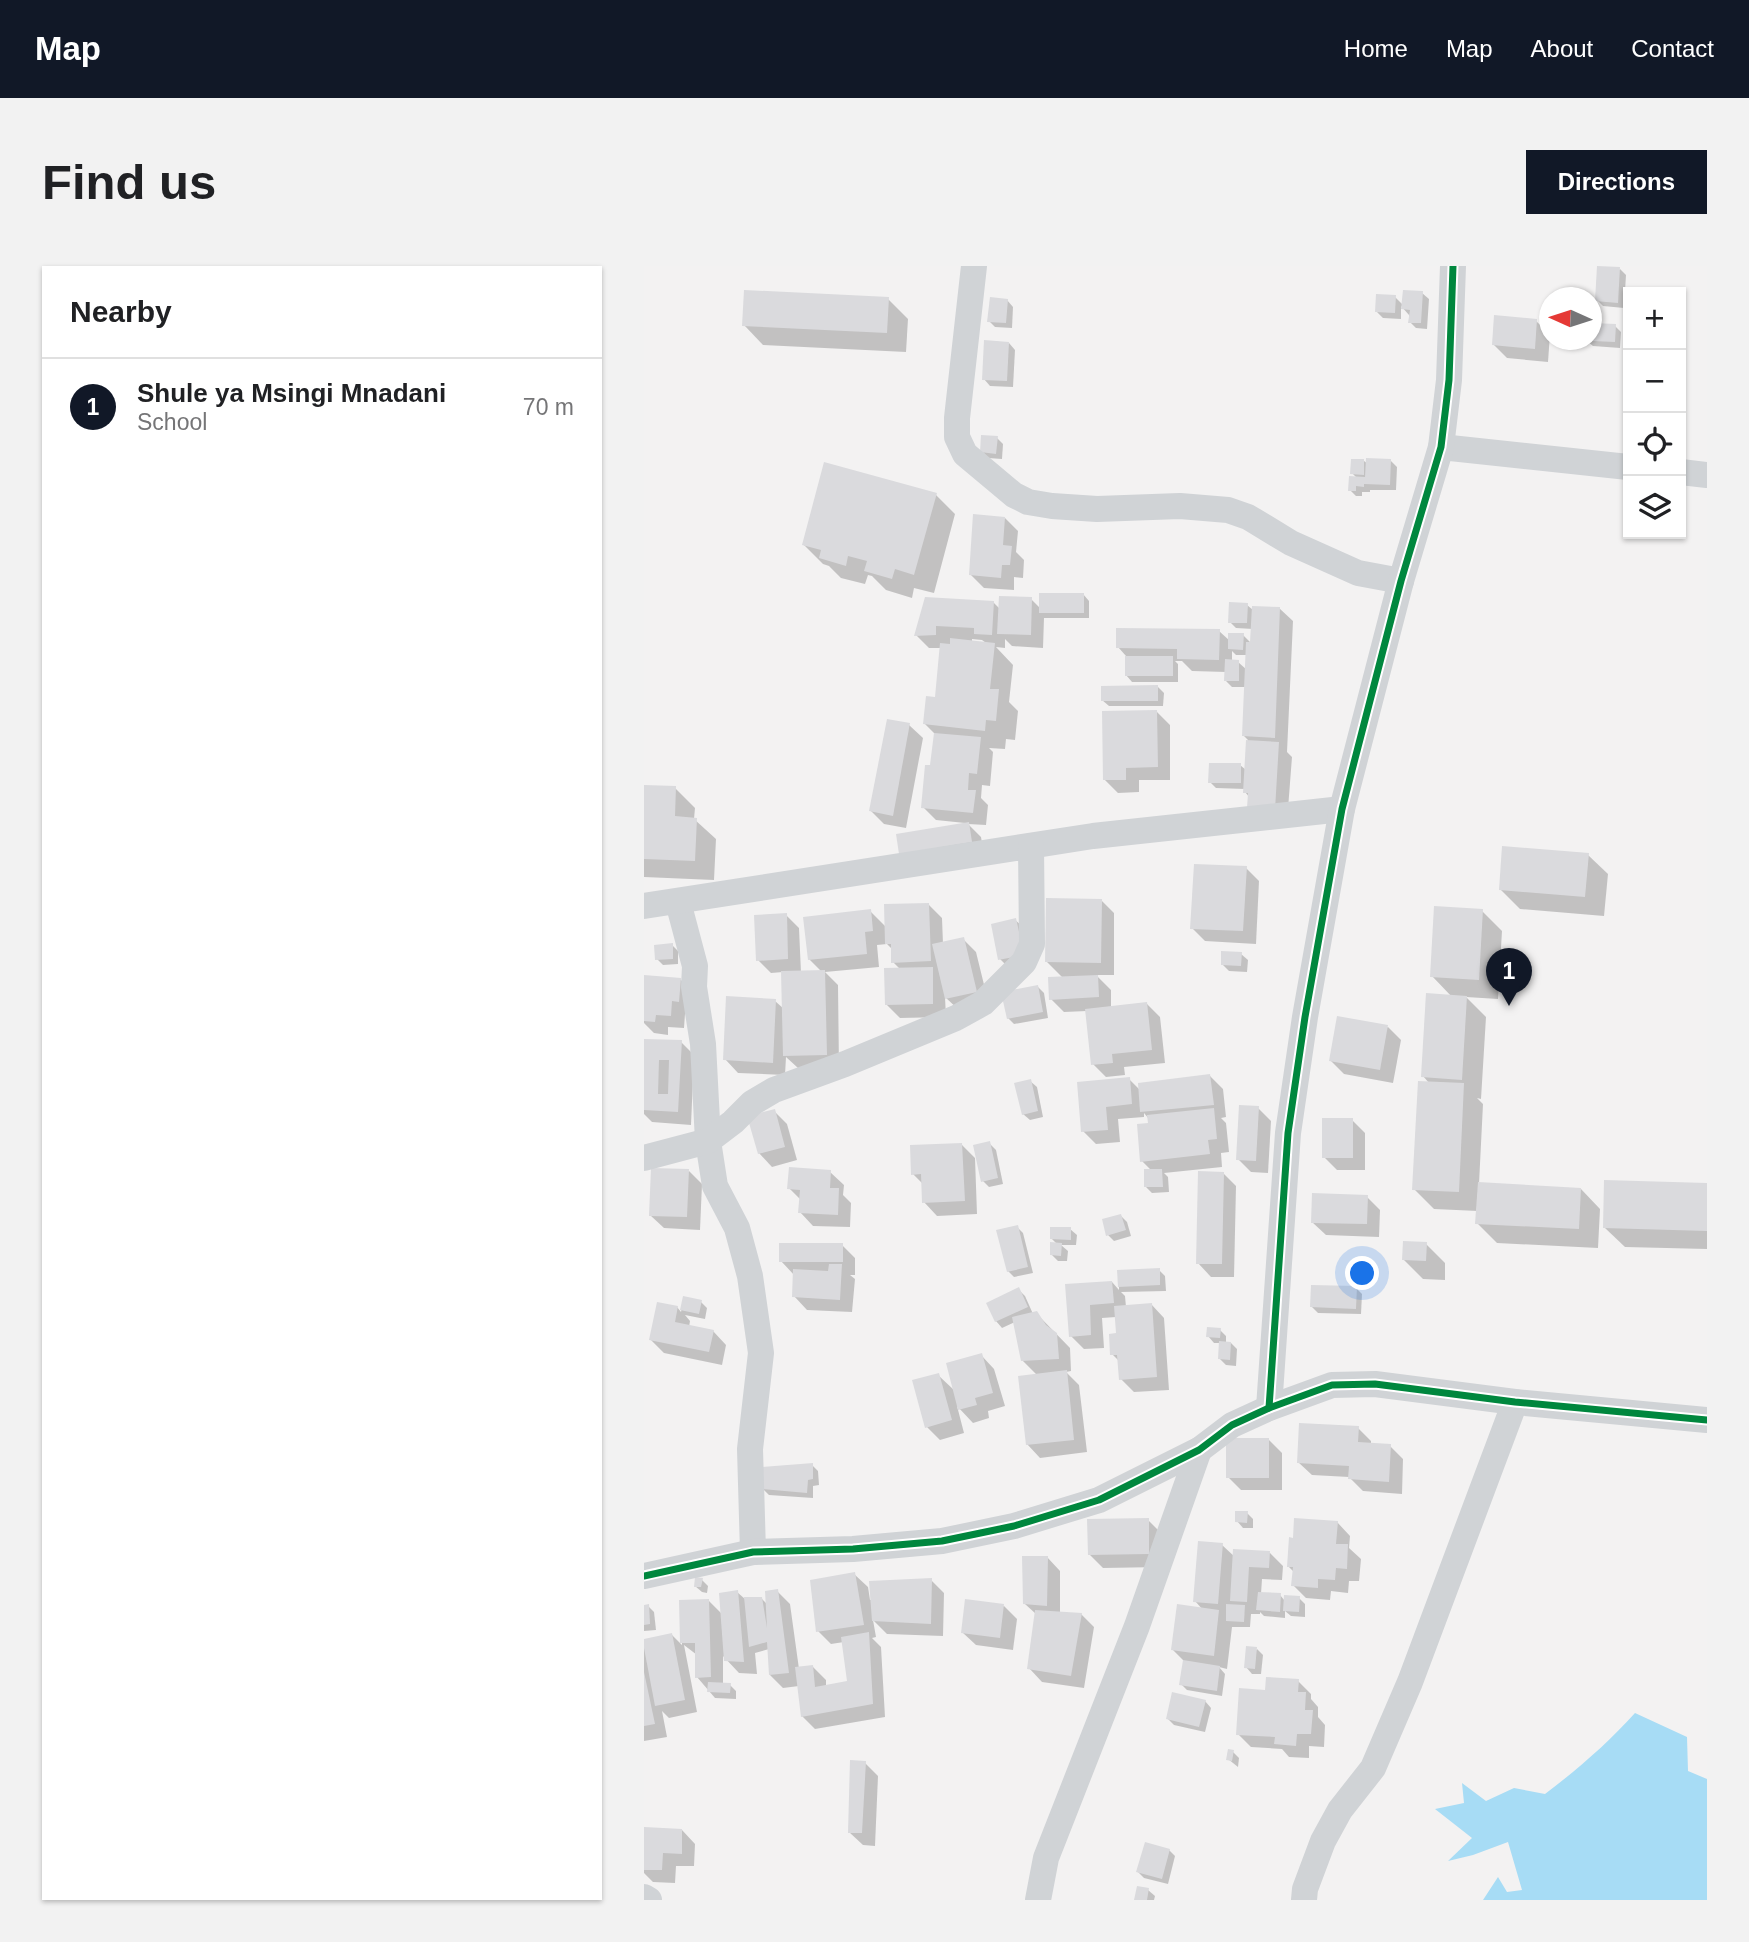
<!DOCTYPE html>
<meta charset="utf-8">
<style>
:root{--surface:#fff;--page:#f2f2f2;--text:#202124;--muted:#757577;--line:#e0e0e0;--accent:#111827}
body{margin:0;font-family:Helvetica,sans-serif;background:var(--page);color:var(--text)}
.controls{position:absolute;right:21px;top:21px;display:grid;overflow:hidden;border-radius:0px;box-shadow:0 2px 5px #0004}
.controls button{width:63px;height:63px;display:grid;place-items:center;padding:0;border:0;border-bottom:2px solid var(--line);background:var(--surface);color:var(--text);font:35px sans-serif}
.compass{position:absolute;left:895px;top:21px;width:63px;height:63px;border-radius:50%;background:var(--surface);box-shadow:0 2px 5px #0004;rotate:273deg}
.you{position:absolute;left:719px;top:1008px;width:24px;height:24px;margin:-18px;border:5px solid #fff;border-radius:50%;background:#1a73e8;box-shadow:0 0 0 10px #1a73e833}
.badge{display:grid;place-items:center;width:46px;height:46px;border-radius:50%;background:var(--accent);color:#fff;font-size:23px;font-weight:700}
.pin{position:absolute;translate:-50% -58px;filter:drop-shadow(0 2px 4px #0008)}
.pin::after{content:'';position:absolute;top:37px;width:24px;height:21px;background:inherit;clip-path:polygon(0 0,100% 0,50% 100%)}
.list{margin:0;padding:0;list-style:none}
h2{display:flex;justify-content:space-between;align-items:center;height:91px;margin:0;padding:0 28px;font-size:30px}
h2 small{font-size:23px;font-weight:400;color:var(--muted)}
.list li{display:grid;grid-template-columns:46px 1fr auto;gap:21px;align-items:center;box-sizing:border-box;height:98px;padding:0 28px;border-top:2px solid var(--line)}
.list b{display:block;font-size:26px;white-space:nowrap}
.list p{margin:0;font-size:23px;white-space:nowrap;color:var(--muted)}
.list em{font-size:23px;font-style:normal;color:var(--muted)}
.icon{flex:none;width:38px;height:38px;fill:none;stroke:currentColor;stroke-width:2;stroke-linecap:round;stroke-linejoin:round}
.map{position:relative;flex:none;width:1063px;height:1634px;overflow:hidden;border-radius:0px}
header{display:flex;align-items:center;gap:42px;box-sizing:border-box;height:98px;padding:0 35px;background:var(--accent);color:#fff}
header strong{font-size:33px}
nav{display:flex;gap:38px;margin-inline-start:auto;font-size:24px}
.intro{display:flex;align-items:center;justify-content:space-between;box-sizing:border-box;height:168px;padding:0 42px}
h1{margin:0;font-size:49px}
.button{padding:18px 32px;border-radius:0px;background:var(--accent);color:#fff;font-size:24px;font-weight:700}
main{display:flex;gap:42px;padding:0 42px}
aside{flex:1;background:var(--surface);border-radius:0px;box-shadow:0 2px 5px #0004}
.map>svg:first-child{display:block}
.water{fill:#a7dcf5}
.shadow{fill:#0003;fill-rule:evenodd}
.building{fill:#dadadd;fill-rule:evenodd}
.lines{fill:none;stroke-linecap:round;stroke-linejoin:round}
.street{stroke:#d0d3d6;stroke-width:26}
.cycleway-casing{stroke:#fff;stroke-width:11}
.cycleway{stroke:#00873e;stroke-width:7}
</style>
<header>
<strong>Map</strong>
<nav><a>Home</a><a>Map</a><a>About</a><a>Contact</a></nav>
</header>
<div class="intro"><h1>Find us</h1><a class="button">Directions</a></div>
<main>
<aside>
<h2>Nearby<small></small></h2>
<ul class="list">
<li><span class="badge">1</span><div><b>Shule ya Msingi Mnadani</b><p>School</p></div><em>70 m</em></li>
</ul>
</aside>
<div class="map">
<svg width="1063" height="1634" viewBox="0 0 1063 1634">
<rect width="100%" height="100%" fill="#f3f2f2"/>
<path class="water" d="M991 1447 1043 1471 1044 1505 1063 1513V1634H839L854 1611 863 1626 878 1624 864 1576 829 1589 804 1595 828 1572 791 1543 820 1537 818 1517 842 1535 870 1522 901 1528C934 1503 964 1477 991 1447Z"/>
<g class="shadow">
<polygon points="976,3 982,9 980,42 959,40 953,34"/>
<polygon points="778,27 785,33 783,63 772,62 766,56 765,49 757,40 757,53 739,52 733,46 751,31 759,39"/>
<polygon points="244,33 264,53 262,86 119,79 100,59"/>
<polygon points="363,34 369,41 368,62 351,61 345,55"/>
<polygon points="892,55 906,68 904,96 863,92 850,79"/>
<polygon points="948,58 971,60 977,66 976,82 949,80 942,74 948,74"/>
<polygon points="365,77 371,84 369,121 346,120 340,113"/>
<polygon points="353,172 359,178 358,193 344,192 338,185"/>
<polygon points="746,194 753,201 752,224 726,224 726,226 718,226 718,230 712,230 706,224 713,212 708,207 720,195 724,198"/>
<polygon points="292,229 311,248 290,327 270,322 268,332 242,324 228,310 224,309 221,318 197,312 185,300 179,298 160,279"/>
<polygon points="361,252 374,265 372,286 380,294 379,312 370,311 370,324 340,322 327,309"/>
<path d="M439 328 445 335V352H400L399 382 368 380 361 373V382L352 381 369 399 365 436 374 445 371 474 362 473 361 483 345 482 349 486 346 520 338 519 337 532 344 539 342 559 324 558 337 571 340 589 270 601 321 557 292 554 279 541 288 501 291 468 281 458 293 433 298 382H285L272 369 282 332 349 336 356 343 387 333 396 342ZM328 373 338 374 342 377 328 376Z"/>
<path d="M603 339 609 344 635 342 649 355 643 486 648 491 643 556 606 532 601 526V523L572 522 566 516 596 499 602 504 604 474 600 470 602 421H588L582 415V406L548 405 538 395H531L534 398V416H488L482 409V390L474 381 575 365 586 375 599 369 608 378 609 363 592 362 586 356ZM588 385 592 389H603V404L594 396 588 395Z"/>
<polygon points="514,421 520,427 519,440 465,440 458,434"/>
<polygon points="513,446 526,459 526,514 495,514 495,526 474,527 460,513"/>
<polygon points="265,459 279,472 262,562 240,558 227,545"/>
<polygon points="31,522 51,542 50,553 72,573 70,614 0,611 0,551"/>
<polygon points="944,589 964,608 960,650 876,643 856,623"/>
<polygon points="602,602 615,615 612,678 561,675 548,662"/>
<polygon points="457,634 470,647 470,709 452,709 467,724 467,742 503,738 516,751 521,797 480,801 481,809 462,811 449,798 443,745 420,746 407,733 419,712 403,696"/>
<polygon points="285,639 298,652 299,678 319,673 332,686 345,739 316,745 301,731 302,751 256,752 242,738 256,703 249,696 248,683 243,678 233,679 235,701 181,706 194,719 195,802 154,802 142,791 141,809 94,807 81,793 131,735 140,743 139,706 127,707 114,694 142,649 155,662 157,707 178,706 165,693 226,645 242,661"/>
<polygon points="838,645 858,665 854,733 822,731 842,751 837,833 833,832 839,838 835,918 937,923 956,943 954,982 853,977 833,957 834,945 790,943 770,923 785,817 779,810 808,731 788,710"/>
<polygon points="371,654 378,660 385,695 362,699 356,693"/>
<polygon points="28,679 34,685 34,698 19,699 13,693"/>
<polygon points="597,688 604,694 603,706 585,705 578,698"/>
<polygon points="0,711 36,713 49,726 47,748 41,748 40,762 24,761 24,769 10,767 0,757"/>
<polygon points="393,720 400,727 404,752 370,758 364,752"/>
<polygon points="744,761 757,774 749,817 700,808 687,795"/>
<polygon points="0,774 37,776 50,789 47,859 8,856 0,848"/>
<polygon points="566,810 579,823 582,851 577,852 582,857 585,886 577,887 578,901 520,907 524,911 525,926 508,927 502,921 508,905 498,895 506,858 505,853 500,847 500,851 474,853 476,876 452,878 439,865 485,813 497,825"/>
<polygon points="386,815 393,821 399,851 386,854 379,848"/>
<polygon points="614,842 627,855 624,907 607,906 594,893"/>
<polygon points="130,845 143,858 153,894 128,901 115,887"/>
<polygon points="708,854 721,867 721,904 693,904 680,891"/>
<polygon points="345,877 352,884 359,918 345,921 339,915"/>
<polygon points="318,879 331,892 333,948 293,950 280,936 279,918 269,908"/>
<polygon points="45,905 58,918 56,964 20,962 6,949"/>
<polygon points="186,906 200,919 199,929 207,937 206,961 169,960 156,946 157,934 145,922"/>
<polygon points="579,907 592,920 590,1011 567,1011 554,997"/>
<polygon points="1063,918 1063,983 981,981 961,962"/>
<polygon points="723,931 736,944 735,971 682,969 668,956"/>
<polygon points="477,950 483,956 487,970 470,975 464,969"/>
<polygon points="373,961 379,967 389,1007 370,1011 364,1005"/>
<polygon points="426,963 433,969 432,979 417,979 424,985 423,995 414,995 408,989 414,979 407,972"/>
<polygon points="782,978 801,997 801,1014 779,1013 759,993"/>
<polygon points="198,979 211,992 211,1009 206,1009 211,1013 208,1046 163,1044 150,1030 151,1010 137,995"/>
<polygon points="515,1004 521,1010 522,1025 477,1026 481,1030 482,1041 507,1038 520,1052 525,1124 490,1126 477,1113 476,1096 468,1088 473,1069 472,1051 458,1052 460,1082 440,1083 427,1070 423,1020 468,1016 475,1024 475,1005"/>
<polygon points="712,1022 718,1028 717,1048 674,1047 668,1041"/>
<polygon points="375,1024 381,1030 389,1048 392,1047 426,1082 427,1105 422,1106 435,1119 443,1186 396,1192 383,1178 393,1109 378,1094 371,1056 358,1062 352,1055"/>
<polygon points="40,1032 57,1036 63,1042 61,1053 41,1049 46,1055 45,1061 69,1065 82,1079 78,1099 20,1087 7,1074 33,1041 37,1046"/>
<polygon points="576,1064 582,1070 582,1077 587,1077 593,1083 592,1100 582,1099 576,1093 577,1077 570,1077 564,1070"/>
<polygon points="337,1089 350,1103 361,1140 344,1145 345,1152 329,1157 313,1140 320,1167 296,1174 283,1161 294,1109 311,1125"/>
<polygon points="714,1162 727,1175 727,1179 746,1180 759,1193 758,1228 719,1225 705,1211 668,1209 654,1196"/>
<polygon points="625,1174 638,1187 638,1224 597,1224 584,1211"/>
<polygon points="168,1199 174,1205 175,1219 169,1220 169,1232 125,1229 119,1223"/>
<polygon points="603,1247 609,1253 609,1262 599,1262 593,1255"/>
<polygon points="504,1254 517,1267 517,1301 459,1302 445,1288"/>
<polygon points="693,1256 706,1270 705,1282 717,1293 715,1315 705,1315 704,1327 687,1325 686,1334 662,1332 649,1319 650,1306 644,1300"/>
<polygon points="578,1279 591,1291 626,1287 639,1300 638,1314 618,1313 617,1328 636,1329 641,1335 655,1332 661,1338 661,1351 647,1350 641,1345 641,1352 620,1350 616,1346 616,1348 607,1348 606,1361 588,1361 583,1403 575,1401 581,1408 578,1430 543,1424 537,1418 540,1395 529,1384 559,1344 551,1335"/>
<polygon points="403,1291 416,1305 416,1347 437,1348 450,1361 440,1422 398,1416 385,1402 392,1348 381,1338"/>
<polygon points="210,1308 224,1321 226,1334 287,1314 300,1327 299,1370 243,1368 229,1354 232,1371 228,1372 237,1381 241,1451 171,1463 158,1450 155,1420 139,1422 126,1409 125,1383 111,1387 113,1408 95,1407 79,1390 79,1418 86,1419 92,1425 92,1433 71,1432 53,1411 53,1389 40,1379 53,1446 25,1452 18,1445 23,1471 0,1475 0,1381 28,1369 38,1379 37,1336 65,1335 79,1349 93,1326 101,1333 118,1333 124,1339 133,1325 146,1338 155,1403 169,1401 182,1414 182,1421 205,1416 200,1376 187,1378 174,1365"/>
<polygon points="58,1314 64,1320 63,1327 58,1326 51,1320"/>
<polygon points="0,1340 4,1340 10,1346 12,1364 0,1365"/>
<polygon points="360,1340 373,1353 369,1384 332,1379 318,1366"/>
<polygon points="613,1383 619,1389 617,1408 608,1408 602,1401"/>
<polygon points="654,1415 667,1428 667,1433 674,1441 674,1451 681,1459 680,1481 665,1480 665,1492 645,1491 638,1483 607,1481 594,1468 622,1425"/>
<polygon points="561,1435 567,1442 561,1466 530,1459 524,1453"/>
<polygon points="589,1486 595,1492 594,1501 584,1493"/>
<polygon points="221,1497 234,1510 231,1580 219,1579 205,1566"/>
<polygon points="0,1562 38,1564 51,1578 50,1600 32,1600 31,1617 9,1616 0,1607"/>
<polygon points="525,1584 531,1590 524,1618 500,1612 494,1606"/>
<polygon points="494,1622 504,1624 511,1630 510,1634 492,1634"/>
</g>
<g class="building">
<polygon points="953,0 976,1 974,37 951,35"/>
<polygon points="100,24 245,31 243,67 98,60"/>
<polygon points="759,24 779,25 777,57 764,57 766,44 757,43"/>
<polygon points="732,28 752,29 751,47 731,46"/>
<polygon points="346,31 364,33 362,57 343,56"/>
<polygon points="850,49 893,53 891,83 848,79"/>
<polygon points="948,57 972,58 971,76 948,75"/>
<polygon points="340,74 365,76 363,115 338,114"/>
<polygon points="337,169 354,170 352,188 336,186"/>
<polygon points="722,192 747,193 746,219 720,218 720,221 712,220 712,225 704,225 705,210 721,211"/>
<polygon points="707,193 720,193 720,209 706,208"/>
<polygon points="180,196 293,227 270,309 251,303 248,313 220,305 223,295 204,290 202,300 175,292 177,284 158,279"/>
<polygon points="329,248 361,251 359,279 368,280 366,299 358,299 357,312 325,309"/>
<rect x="395" y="327" width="45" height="20"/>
<polygon points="355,330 388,331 387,369 353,368"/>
<polygon points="281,331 350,335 348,369 330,368 330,362 292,360 292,369 270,370"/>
<polygon points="585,336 604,337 603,357 584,357"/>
<polygon points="608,340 636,341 631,472 598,470 602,376 606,376"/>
<polygon points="472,362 576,363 575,394 533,393 533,383 472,382"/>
<polygon points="584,367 600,367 599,384 584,383"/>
<polygon points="306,372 351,377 346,423 355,423 352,455 342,454 341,465 279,458 282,430 291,431 296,377 306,378"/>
<rect x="481" y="390" width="48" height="20"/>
<polygon points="581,393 595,394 595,415 580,415"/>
<polygon points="514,419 514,435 457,435 457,420"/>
<polygon points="513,444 514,501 482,502 482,514 459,514 458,445"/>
<polygon points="243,453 266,457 249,550 225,545"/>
<polygon points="290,467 337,471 333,508 325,507 324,524 332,524 329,547 277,542 281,499 286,499"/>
<polygon points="602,474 635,476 631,544 603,542 604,527 599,527"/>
<polygon points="565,497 597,497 597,517 564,517"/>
<polygon points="0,519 32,520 31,550 53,552 51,595 0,593"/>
<polygon points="325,556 328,576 255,588 252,568"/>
<polygon points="858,580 945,587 941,631 855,624"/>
<polygon points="550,598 603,600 599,665 546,663"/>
<polygon points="402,632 458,633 457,697 401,696"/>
<polygon points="285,637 287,695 247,697 247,678 241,678 240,638"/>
<polygon points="790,640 839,643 835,714 786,711"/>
<polygon points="227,643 229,665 221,666 223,688 164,694 159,651"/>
<polygon points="143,647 144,693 112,695 110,649"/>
<polygon points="372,652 380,689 354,694 347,658"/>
<polygon points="320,671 333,726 301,733 288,678"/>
<polygon points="29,677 29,693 11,694 10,679"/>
<polygon points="577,685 598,686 597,700 577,699"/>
<polygon points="289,701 289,738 241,739 240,702"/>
<polygon points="181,704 183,789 139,790 137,705"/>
<polygon points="0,709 37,712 35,736 28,735 27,750 12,749 11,756 0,755"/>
<polygon points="454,709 455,731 405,734 404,711"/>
<polygon points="394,719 399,746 363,753 357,726"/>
<polygon points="782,727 823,730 818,814 777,811"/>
<polygon points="82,730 132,733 129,797 79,794"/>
<polygon points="503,736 508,784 468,788 469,797 447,799 441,743"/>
<polygon points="693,750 744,759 736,804 685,795"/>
<path d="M0 773 38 774 34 846 0 844ZM15 794H25L24 828H14Z"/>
<polygon points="566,808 570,839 496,846 494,817"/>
<polygon points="486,811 488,838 462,841 464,864 437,866 433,816"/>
<polygon points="387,813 394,845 378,849 370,817"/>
<polygon points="774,815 820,817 815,926 768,924"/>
<polygon points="595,839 615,840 612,895 592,894"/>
<polygon points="570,842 573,873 564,874 566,888 496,896 493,858 504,857 503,849"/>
<polygon points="131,843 141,881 114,888 103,850"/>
<rect x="678" y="852" width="31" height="40"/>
<polygon points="346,875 354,912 337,916 329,879"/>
<polygon points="318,877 321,935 278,937 277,908 267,909 266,879"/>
<polygon points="145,901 187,904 186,922 195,922 194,949 154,947 156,924 143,923"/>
<polygon points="7,902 45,903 43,951 5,950"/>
<polygon points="500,903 518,903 519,921 500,921"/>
<polygon points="554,905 580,906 578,998 552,998"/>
<polygon points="960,914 1063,917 1063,965 959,962"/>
<polygon points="834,916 937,922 935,963 831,958"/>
<polygon points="668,927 724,929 723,958 667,957"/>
<polygon points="477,948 482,964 462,970 458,953"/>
<polygon points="374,959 384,1001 363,1006 352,964"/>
<polygon points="406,961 427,961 427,974 406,973"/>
<polygon points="759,975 783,976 782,995 758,994"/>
<polygon points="406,976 418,977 417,990 406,989"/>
<rect x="135" y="977" width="64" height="19"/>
<polygon points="185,998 198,998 196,1034 148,1031 149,1003 184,1005"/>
<polygon points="516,1002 516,1019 474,1021 473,1004"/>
<polygon points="468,1015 470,1037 446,1039 447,1069 425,1071 421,1018"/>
<polygon points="667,1019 713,1020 712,1043 666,1041"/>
<polygon points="375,1021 384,1041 351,1056 342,1037"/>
<polygon points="39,1030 58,1034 55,1048 36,1044"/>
<polygon points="13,1036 34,1040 31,1056 70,1064 65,1086 5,1074"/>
<polygon points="508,1037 513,1111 475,1114 473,1089 466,1089 465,1068 472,1067 470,1040"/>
<polygon points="393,1045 402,1059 413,1067 415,1093 377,1095 368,1051"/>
<polygon points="563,1061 577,1062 576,1072 562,1071"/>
<polygon points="575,1075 587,1076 586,1094 574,1093"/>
<polygon points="338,1087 349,1127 331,1132 333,1139 314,1144 302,1097"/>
<polygon points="423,1104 430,1174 382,1179 374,1110"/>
<polygon points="295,1107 308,1154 281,1162 268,1114"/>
<polygon points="655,1157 715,1160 714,1176 747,1178 745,1216 704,1213 705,1200 653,1197"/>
<rect x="582" y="1172" width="43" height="40"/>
<polygon points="169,1197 169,1213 164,1214 163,1227 117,1223 118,1201"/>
<polygon points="591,1245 604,1245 603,1257 591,1256"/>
<polygon points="505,1252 505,1288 444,1289 443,1253"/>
<polygon points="650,1252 694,1255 692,1278 704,1278 703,1303 692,1302 691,1314 674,1313 674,1322 647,1320 649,1301 643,1301 645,1271 649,1272"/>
<polygon points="554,1275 579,1277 574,1338 549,1336"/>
<polygon points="589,1283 626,1285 625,1302 605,1301 603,1336 586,1335"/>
<polygon points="378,1290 404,1290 403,1340 379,1338"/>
<polygon points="211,1306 220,1359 172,1366 166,1314"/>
<polygon points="51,1311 59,1312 57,1321 50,1321"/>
<polygon points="288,1312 287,1358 228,1355 225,1315"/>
<polygon points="134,1323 145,1407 125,1409 123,1376 105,1381 100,1331 118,1331 123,1362 121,1325"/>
<polygon points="94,1324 100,1396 80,1395 75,1327"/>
<polygon points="614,1326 637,1327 636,1346 612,1344"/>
<polygon points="640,1329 656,1330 655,1346 639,1345"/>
<polygon points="65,1333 67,1411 51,1412 51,1377 36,1377 35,1334"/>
<polygon points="321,1333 360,1338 356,1372 317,1367"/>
<polygon points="5,1338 6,1358 0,1359 0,1339"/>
<polygon points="533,1338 575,1344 570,1390 527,1384"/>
<polygon points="582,1338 601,1339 600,1356 582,1355"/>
<polygon points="391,1344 438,1347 427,1410 383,1403"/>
<polygon points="225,1366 229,1438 157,1451 151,1401 169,1399 171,1421 203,1415 197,1371"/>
<polygon points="28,1367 41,1434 11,1440 0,1382 0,1373"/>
<polygon points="602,1380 613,1381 611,1403 600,1402"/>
<polygon points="539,1394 576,1400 573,1425 535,1419"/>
<polygon points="0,1406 11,1458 0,1460"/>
<polygon points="622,1411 655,1413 654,1426 662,1426 661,1444 669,1444 667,1468 653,1468 652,1480 630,1478 631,1471 592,1469 595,1422 621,1424"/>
<polygon points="64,1416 87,1417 86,1427 63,1426"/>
<polygon points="528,1426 562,1434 555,1461 522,1453"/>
<polygon points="584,1483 590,1484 588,1495 582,1494"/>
<polygon points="206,1494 222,1495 218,1567 204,1567"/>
<polygon points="0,1561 38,1563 38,1588 19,1587 18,1604 0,1604"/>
<polygon points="501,1576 526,1583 518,1613 492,1606"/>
<polygon points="493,1620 505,1622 503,1634 490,1634"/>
</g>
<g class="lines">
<g class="street">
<polyline points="330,0 313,152 313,171 321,188 370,229 384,236 408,240 453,243 536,240 584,244 604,251 647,277 714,307 757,315"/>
<polyline points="797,181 984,201"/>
<polyline points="1037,206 1063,209"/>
<polyline points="34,636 51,700 50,721 59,778 64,875 71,920 93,962 106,1010 117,1087 106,1183 109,1286"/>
<polyline points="0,640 449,570 698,543"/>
<polyline points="0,892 64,875 89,856 108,837 130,824 201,798 312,752 339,737 380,696 388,678 387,580"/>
<polyline points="625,1142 644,867 661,751 698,543 757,315 797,181 805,114 809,0"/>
<polyline points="0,1310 109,1286 209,1283 298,1275 370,1260 455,1234 555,1184 588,1159 625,1142 688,1119 731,1118 871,1136 1063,1154"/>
<polyline points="0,1631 5,1634"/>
<polyline points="394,1634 402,1592 493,1360 555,1184"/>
<polyline points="660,1634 661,1623 679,1575 696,1544 729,1502 766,1416 871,1136"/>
</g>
<defs>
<g id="cycleway">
<polyline points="625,1142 644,867 661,751 698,543 757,315 797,181 805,114 809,0"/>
<polyline points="0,1310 109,1286 209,1283 298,1275 370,1260 455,1234 555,1184 588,1159 625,1142 688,1119 731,1118 871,1136 1063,1154"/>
</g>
</defs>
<use href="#cycleway" class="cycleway-casing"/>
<use href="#cycleway" class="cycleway"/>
</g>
</svg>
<div class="controls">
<button>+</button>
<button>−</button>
<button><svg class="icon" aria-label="locate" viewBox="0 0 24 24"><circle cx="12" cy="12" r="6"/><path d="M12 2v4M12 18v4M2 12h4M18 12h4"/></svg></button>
<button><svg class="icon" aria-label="layers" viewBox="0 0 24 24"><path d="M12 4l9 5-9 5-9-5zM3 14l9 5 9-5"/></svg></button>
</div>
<svg class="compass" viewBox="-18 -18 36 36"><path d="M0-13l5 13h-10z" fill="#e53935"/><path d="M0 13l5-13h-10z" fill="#757577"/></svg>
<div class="you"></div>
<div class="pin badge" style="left:865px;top:740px">1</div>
</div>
</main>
